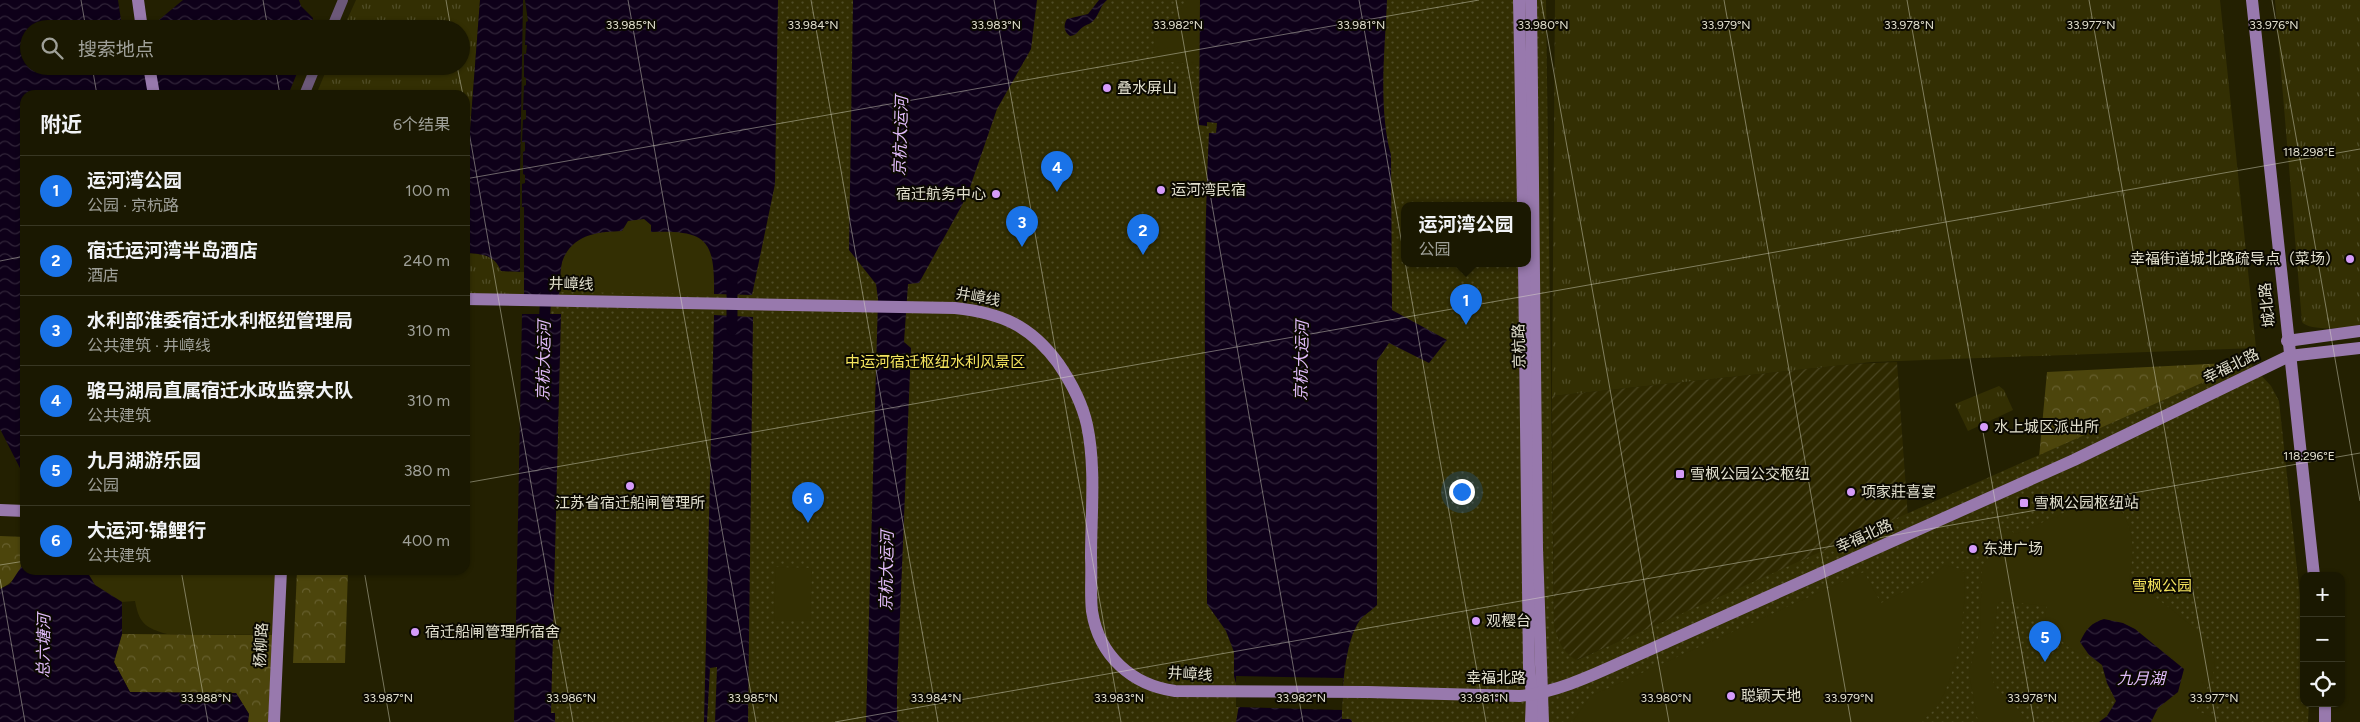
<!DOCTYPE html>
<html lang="zh">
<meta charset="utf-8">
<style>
:root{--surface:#1a1801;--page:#272510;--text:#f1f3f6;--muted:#9fa099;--line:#383723;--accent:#1a73e8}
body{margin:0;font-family:Figtree,"Noto Sans SC",sans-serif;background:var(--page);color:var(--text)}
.controls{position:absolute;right:15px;bottom:15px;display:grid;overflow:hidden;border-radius:10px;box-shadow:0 1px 4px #0004}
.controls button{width:45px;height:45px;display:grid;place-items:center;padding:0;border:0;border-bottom:1px solid var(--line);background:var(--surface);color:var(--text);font:25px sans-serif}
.you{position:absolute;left:1461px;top:491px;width:18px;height:18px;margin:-12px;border:4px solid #fff;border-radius:50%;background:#1a73e8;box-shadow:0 0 0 8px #1a73e833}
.badge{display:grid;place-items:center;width:32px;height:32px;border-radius:50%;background:var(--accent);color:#fff;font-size:16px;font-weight:700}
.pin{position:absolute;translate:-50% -41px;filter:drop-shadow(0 1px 2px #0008)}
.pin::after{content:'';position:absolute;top:26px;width:18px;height:15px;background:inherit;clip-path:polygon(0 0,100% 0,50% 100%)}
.popup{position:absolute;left:1401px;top:202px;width:130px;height:65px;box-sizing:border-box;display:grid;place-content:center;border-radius:10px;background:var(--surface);filter:drop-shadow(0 1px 4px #0005);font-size:16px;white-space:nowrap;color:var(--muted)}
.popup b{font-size:19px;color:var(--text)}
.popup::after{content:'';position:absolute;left:50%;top:100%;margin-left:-10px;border:10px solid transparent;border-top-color:var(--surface)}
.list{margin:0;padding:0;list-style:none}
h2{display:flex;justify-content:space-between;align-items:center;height:65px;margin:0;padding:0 20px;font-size:21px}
h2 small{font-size:16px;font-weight:400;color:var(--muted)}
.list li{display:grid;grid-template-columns:32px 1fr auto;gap:15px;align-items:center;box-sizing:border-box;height:70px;padding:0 20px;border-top:1px solid var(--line)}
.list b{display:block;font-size:19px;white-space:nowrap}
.list p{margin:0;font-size:16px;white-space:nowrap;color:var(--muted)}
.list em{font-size:16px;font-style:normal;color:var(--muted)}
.icon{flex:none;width:28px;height:28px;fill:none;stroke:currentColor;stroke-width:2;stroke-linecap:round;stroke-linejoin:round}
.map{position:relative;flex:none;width:2360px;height:722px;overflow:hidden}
.search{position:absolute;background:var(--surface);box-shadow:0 1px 4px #0004;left:20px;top:20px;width:450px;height:55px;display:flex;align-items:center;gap:12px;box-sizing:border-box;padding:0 18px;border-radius:28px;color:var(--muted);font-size:19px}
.panel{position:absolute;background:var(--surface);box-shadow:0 1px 4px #0004;left:20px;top:90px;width:450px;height:485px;border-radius:15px}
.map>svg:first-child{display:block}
.industrial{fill:url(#industrial-furrows)}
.grass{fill:url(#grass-tufts)}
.forest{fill:url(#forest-crowns)}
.park{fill:url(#park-dots);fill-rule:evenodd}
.garden{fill:#332f03}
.water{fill:url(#water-waves)}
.pier{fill:#232001}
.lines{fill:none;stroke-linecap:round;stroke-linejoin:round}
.canal{stroke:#0e0019;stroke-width:11}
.street{stroke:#6c5879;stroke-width:10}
.secondary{stroke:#9879ad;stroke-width:12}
.ticks{fill:none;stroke:#e1dfcd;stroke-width:1;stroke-opacity:0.45}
.poi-dot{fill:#d59bfa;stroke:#0b0901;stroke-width:2}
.labels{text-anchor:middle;stroke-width:4;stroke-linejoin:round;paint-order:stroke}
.poi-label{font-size:15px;fill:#e1dfcd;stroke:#0b0901;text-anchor:start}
.street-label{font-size:15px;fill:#e1dfcd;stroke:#0b0901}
.park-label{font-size:15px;fill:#f4e45e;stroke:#0b0901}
.water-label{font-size:16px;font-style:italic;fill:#e1bcfa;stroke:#0b0901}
.ticks-label{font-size:12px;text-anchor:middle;fill:#e1dfcd;stroke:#0b0901;stroke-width:4;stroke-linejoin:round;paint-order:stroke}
</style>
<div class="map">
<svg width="2360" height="722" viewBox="0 0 2360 722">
<defs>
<pattern id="industrial-furrows" width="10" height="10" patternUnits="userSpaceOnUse" patternTransform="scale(1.25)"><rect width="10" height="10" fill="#2e2900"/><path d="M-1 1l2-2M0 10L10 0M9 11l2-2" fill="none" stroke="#4c4824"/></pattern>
<pattern id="grass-tufts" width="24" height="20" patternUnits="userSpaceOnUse" patternTransform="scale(1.25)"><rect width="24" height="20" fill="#332f03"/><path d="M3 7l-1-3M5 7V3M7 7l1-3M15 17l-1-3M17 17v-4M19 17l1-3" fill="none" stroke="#504d27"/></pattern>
<pattern id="forest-crowns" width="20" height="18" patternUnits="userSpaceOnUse" patternTransform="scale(1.25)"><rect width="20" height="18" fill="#4c450c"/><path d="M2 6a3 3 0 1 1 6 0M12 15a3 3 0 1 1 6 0" fill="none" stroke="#665f2e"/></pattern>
<pattern id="park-dots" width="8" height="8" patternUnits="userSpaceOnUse" patternTransform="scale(1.25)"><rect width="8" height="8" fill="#332f03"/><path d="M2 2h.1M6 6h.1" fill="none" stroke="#504d27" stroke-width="1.8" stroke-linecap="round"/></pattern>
<pattern id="water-waves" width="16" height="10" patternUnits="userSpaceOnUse" patternTransform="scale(1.25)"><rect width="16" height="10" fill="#0e0019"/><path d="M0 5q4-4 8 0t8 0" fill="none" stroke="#312539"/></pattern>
</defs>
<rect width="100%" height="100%" fill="#232001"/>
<polygon class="industrial" points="1897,362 1908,518 1576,660 1567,655 1559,642 1554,626 1552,396 1853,364"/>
<g class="grass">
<polygon points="356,0 480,0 465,196 465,95 316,95 328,66 461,66 461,29 343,29"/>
<polygon points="1555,0 2220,0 2256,348 1872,362 1552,396"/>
<path d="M2275 0H2360V327C2347 327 2310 332 2302 322Z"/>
<path d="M465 253C482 254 494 254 501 271L524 272V295H465Z"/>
<polygon points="1999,386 2004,390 2013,410 1968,431 1955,404"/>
</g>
<g class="forest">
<polygon points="2249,362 2039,458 2047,372"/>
<path d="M0 536 25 537C25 559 23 578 0 589Z"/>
<polygon points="297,570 348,570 345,663 293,663"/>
<polygon points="122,634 274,635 268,722 248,722 249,714 236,693 130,692 114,662"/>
</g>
<path class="park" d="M556 0H1546L1554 626C1559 641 1562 653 1577 660L2249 362 2271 386 2279 401 2304 634V703H2309L2308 722H538ZM1405 206H1527V264H1405Z"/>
<g class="garden">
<polygon points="1187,0 1200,0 1199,65 1153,60 1155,34 1176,17"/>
<path d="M632 219H644C648 221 649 224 653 226 663 231 672 230 683 232 716 235 715 270 714 294L560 292C561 281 560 265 564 256 576 233 599 232 622 231L625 223Z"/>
<path d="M2091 501 2108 502 2120 507C2136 538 2134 548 2129 582 2152 593 2215 636 2215 664 2215 675 2201 699 2196 710L2220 721 2256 722H2151L2158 708 2178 692 2172 658C2144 640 2102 594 2080 642L2089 655C2067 653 2065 639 2047 630L2045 615 2047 606 2000 601 1997 606C1996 627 1984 671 1996 687 2006 700 2020 708 2028 722H1978L1969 673 1980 629 1982 567 1996 547 1999 536V523L2016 534Z"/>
<path d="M1945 565 1960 569 1965 573C1965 617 1960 667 1938 705 1934 712 1926 716 1922 722H1572L1591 696 1864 572 1881 603 1927 580Z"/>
<polygon points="776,567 812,568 810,621 774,620"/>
<path d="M86 570H277L274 635 167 634C145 628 139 623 135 601L122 602 95 585Z"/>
</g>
<g class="water">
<polygon points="0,0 118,0 121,20 131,29 29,29 29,66 300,66 288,95 25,95 25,498 24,476 0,429"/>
<polygon points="183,0 299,0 301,6 313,18 311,29 148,29"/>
<path d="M480 0H778L775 184 752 295 714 294C715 239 706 230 651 232V225L644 219 628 221 622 231C600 232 576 233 564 257 559 267 561 285 559 296L524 295V272L501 271C494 254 482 254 465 253V196Z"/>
<polygon points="853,0 1037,0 1031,49 997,109 967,196 919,283 908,284 904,342 911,348 897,689 897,720 899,722 866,722 878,299 876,284 849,250"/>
<path d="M1099 0H1107C1100 6 1100 13 1094 20 1091 24 1087 24 1083 27 1077 31 1078 35 1070 36 1064 32 1063 25 1067 19L1088 14Z"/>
<path d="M1200 0H1387C1385 49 1378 108 1391 155L1392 310 1447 340 1429 363 1389 343 1377 361V605C1372 610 1364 615 1360 620 1344 643 1342 692 1342 719H1351L1352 722H1236L1240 699 1234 676V652L1226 631 1207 604C1207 447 1201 289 1209 133H1216L1217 123 1207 122V126L1199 125Z"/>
<polygon points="522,314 561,314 551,713 555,713 555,722 514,722"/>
<polygon points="714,315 753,317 748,722 715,722 717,667 710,668 707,722 704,722"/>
<polygon points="25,561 25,570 86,570 95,585 122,602 122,634 114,662 130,692 236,693 249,714 248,722 0,722 0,589 10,584"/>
<path d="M2104 619 2123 623 2135 629 2184 669 2178 692 2158 708 2151 722H2099L2107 716 2116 701 2107 683 2102 665 2089 655 2080 642C2086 629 2091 623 2104 619Z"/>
</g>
<g class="pier">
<polygon points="523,0 525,0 528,21 526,22 525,45 527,45 526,54 524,54 524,77 526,78 526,85 524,86 523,110 526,110 526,119 523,120 522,142 525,142 525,151 523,152 523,174 525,175 525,183 522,184 522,207 524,207 524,272 520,272 520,176"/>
<polygon points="1236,676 1343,678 1342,710 1236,707"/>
</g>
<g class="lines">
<g class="canal">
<polyline points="732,279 732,330"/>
<polyline points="544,328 546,291"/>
</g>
<g class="street">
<polyline points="331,29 343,0"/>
<polyline points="304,95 316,66"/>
</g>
<g class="secondary">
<polyline points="138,0 142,29"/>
<polyline points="1519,0 1523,206"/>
<polyline points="1531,0 1537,549 1543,722"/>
<polyline points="2252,0 2314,576"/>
<polyline points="149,66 154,95"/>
<polyline points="1524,264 1529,667 1532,695 1531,722"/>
<path d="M465 299 955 308C1001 313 1030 325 1058 363 1071 382 1082 402 1087 425 1096 467 1091 514 1091 558 1092 575 1090 594 1092 611 1099 656 1132 685 1175 691L1368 692 1520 696C1559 692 1595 674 1631 658L2074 460 2289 356 2360 348"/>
<polyline points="2287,341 2360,331"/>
<polyline points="0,510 25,511"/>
<polyline points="274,722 281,570"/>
<polyline points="2325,722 2325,703"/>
</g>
</g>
<path class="ticks" d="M81 0 86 29M263 0 268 29M446 0 451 29M628 0 756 722M811 0 938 722M994 0 1121 722M1176 0 1303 722M1359 0 1486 722M1541 0 1669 722M1724 0 1851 722M1907 0 2034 722M2089 0 2216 722M2272 0 2360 501M92 66 97 95M275 66 280 95M457 66 463 95M465 109 573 722M465 179 1479 0M0 261 25 256M465 483 2360 149M0 565 25 561M181 570 208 722M364 570 390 722M0 579 25 722M835 722 2360 453"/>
<g class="poi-dot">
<circle cx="1107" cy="88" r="5"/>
<circle cx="1161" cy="190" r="5"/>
<circle cx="996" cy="194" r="5"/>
<circle cx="2350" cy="259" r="5"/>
<circle cx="1984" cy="427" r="5"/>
<rect x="1675" y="469" width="10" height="10" rx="2.5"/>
<circle cx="630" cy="486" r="5"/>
<circle cx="1851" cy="492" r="5"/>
<rect x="2019" y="498" width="10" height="10" rx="2.5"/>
<circle cx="1973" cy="549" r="5"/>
<circle cx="1476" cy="621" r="5"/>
<circle cx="415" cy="632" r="5"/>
<circle cx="1731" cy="696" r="5"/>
</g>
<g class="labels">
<g class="poi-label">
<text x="1117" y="93">叠水屏山</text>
<text x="1171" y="195">运河湾民宿</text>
<text x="986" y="199" text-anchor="end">宿迁航务中心</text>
<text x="2340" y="264" text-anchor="end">幸福街道城北路疏导点（菜场）</text>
<text x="1994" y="432">水上城区派出所</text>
<text x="1690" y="479">雪枫公园公交枢纽</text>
<text x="1861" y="497">项家莊喜宴</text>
<text x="630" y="508" text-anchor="middle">江苏省宿迁船闸管理所</text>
<text x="2034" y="508">雪枫公园枢纽站</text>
<text x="1983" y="554">东进广场</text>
<text x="1486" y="626">观樱台</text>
<text x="425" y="637">宿迁船闸管理所宿舍</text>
<text x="1741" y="701">聪颖天地</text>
</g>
<g class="street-label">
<text transform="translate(571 284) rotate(1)" y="5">井嶂线</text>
<text transform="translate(978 297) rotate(10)" y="5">井嶂线</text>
<text transform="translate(2267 305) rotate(-96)" y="5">城北路</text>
<text transform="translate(1519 346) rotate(-91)" y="5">京杭路</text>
<text transform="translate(2231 366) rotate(-26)" y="5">幸福北路</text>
<text transform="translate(1864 536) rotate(-24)" y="5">幸福北路</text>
<text transform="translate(261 645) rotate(-87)" y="5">杨柳路</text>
<text transform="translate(1190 674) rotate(3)" y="5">井嶂线</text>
<text x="1496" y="683">幸福北路</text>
</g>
<g class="park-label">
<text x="935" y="367">中运河宿迁枢纽水利风景区</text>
<text x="2162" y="591">雪枫公园</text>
</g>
<g class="water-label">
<text transform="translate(900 136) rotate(-88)" y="6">京杭大运河</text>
<text transform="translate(543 361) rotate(-89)" y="6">京杭大运河</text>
<text transform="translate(1301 361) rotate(-89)" y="6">京杭大运河</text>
<text transform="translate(886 571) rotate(-89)" y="6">京杭大运河</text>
<text transform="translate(43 646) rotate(-89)" y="6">总六塘河</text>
<text x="2141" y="684">九月湖</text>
</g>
</g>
<g class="ticks-label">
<text x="631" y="29">33.985°N</text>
<text x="1361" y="29">33.981°N</text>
<text x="1909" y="29">33.978°N</text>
<text x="2091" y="29">33.977°N</text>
<text x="2274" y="29">33.976°N</text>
<text x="813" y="29">33.984°N</text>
<text x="996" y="29">33.983°N</text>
<text x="1178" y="29">33.982°N</text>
<text x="1543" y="29">33.980°N</text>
<text x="1726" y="29">33.979°N</text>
<text x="2309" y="156">118.298°E</text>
<text x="2309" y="460">118.296°E</text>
<text x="206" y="702">33.988°N</text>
<text x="388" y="702">33.987°N</text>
<text x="571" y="702">33.986°N</text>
<text x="753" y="702">33.985°N</text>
<text x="936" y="702">33.984°N</text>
<text x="1119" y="702">33.983°N</text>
<text x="1301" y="702">33.982°N</text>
<text x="1484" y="702">33.981°N</text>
<text x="1666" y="702">33.980°N</text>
<text x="1849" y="702">33.979°N</text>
<text x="2032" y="702">33.978°N</text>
<text x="2214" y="702">33.977°N</text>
</g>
</svg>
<div class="controls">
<button>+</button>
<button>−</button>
<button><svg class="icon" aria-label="locate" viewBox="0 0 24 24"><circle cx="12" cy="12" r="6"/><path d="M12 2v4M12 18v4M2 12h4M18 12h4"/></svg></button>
</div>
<div class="you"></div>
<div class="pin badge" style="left:1466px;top:325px">1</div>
<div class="popup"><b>运河湾公园</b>公园</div>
<div class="pin badge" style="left:1143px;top:255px">2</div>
<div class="pin badge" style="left:1022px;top:247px">3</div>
<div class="pin badge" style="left:1057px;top:192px">4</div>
<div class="pin badge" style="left:2045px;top:662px">5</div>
<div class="pin badge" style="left:808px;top:523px">6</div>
<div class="search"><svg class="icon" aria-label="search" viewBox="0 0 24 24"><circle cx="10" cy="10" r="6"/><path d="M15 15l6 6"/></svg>搜索地点</div>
<section class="panel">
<h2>附近<small>6个结果</small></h2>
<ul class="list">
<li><span class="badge">1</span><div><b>运河湾公园</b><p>公园 · 京杭路</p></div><em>100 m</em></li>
<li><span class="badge">2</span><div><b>宿迁运河湾半岛酒店</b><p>酒店</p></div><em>240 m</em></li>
<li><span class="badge">3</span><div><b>水利部淮委宿迁水利枢纽管理局</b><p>公共建筑 · 井嶂线</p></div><em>310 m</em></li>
<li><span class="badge">4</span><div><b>骆马湖局直属宿迁水政监察大队</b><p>公共建筑</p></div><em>310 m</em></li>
<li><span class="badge">5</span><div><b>九月湖游乐园</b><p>公园</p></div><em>380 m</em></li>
<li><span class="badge">6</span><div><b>大运河·锦鲤行</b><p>公共建筑</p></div><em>400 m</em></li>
</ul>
</section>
</div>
